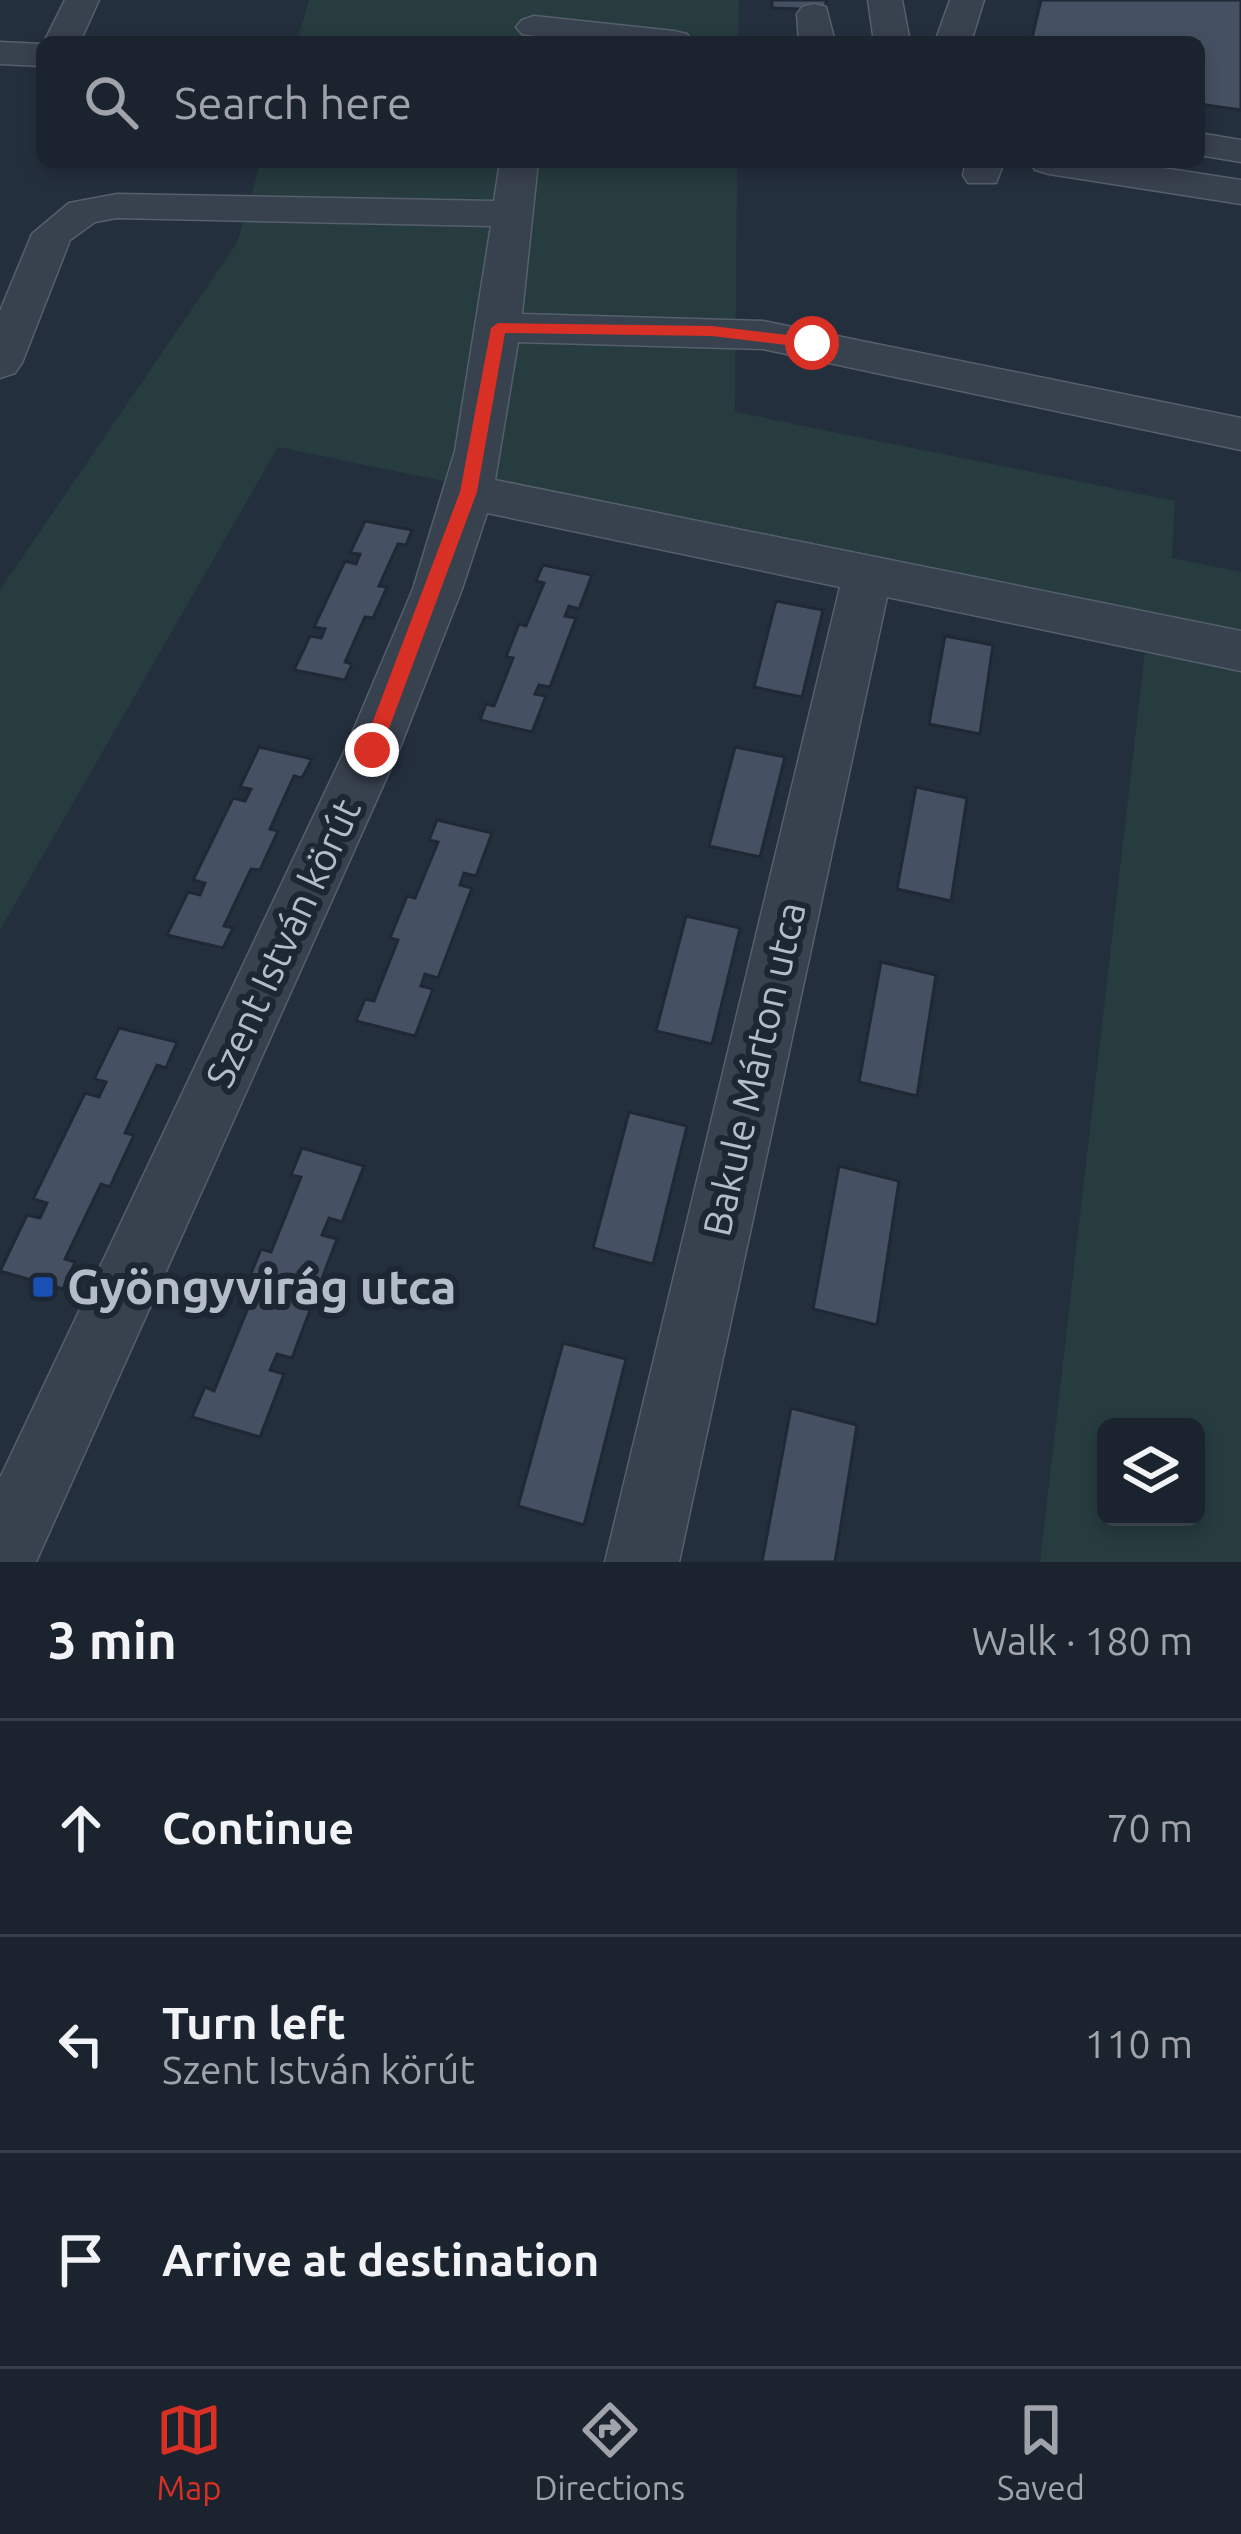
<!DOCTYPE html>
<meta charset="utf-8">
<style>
:root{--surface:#1b232e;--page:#282f3a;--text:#f1f3f6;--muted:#a0a4aa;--line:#39404a;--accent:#d93025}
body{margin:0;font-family:Ubuntu,sans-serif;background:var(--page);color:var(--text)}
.controls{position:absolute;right:36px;bottom:36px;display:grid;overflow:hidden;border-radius:18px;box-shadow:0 6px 18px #0003}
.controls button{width:108px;height:108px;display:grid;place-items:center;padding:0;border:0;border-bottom:3px solid var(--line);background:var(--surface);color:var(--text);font:60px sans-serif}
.stop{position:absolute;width:36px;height:36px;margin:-27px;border:9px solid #d93025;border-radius:50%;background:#fff}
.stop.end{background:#d93025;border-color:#fff;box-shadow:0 3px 12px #0008}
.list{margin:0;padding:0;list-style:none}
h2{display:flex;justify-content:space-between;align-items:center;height:156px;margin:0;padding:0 48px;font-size:51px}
h2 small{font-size:39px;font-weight:400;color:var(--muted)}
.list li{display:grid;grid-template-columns:78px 1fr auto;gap:36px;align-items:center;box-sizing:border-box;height:216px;padding:0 48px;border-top:3px solid var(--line)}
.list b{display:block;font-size:45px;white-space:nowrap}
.list p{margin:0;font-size:39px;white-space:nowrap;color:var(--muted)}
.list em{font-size:39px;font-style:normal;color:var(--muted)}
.icon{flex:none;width:66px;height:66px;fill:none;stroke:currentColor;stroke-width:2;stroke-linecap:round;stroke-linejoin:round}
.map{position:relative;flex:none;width:1241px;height:1562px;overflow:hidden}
.search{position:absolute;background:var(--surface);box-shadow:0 6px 18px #0003;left:36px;right:36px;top:36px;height:132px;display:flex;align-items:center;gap:30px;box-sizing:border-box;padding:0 42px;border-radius:18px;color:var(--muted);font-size:45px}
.sheet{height:804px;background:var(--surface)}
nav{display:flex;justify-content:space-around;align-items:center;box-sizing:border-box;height:168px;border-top:3px solid var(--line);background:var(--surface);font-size:33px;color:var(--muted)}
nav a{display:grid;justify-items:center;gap:6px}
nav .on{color:var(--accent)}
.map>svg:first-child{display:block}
.green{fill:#263c3f;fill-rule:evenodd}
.building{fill:#455162;stroke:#1f2835;stroke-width:3}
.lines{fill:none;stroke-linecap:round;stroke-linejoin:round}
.minor-casing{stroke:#565f6c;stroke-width:3}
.minor{fill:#38414e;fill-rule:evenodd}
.route{fill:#d93025}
.transit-dot{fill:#1a4fb4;stroke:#1d2633;stroke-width:4.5}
.labels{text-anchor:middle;stroke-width:12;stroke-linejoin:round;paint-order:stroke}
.street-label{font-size:39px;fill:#b4bcc9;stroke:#1d2633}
.near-poi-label{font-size:48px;font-weight:bold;fill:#b4bcc9;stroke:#1d2633;text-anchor:start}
</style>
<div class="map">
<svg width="1241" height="1562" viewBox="0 0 1241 1562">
<rect width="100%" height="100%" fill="#242f3e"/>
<g class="green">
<polygon points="309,0 739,0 738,42 297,42"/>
<path d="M261 162H737L735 412 1175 501 1172 558 1241 572V1562H1040L1148 626 278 447 0 930V590L237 243ZM1106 1427H1196V1517H1106Z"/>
</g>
<g class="building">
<polygon points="772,0 826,0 826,10 772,8"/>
<polygon points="1041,0 1241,0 1241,110 1199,104 1199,42 1031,42"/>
<polygon points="365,521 412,530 406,545 398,544 379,586 387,587 373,618 365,617 345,662 352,664 345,680 294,670 310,636 321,638 325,629 314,627 345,561 356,564 360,554 350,553"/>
<polygon points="543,565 592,575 579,609 569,606 565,616 576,618 550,687 539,685 535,694 546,696 532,732 480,720 486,704 494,706 513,658 506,657 519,624 526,626 544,583 536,581"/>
<polygon points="776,601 823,610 802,697 754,687"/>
<polygon points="945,636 993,645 980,734 929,724"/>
<polygon points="259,747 312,759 302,778 294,776 270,829 278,831 260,870 251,869 224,926 233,928 223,948 167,935 188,892 200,895 205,883 193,880 233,798 245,801 251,789 240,787"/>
<polygon points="735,747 785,757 760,857 709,846"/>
<polygon points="916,787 967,798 951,901 897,889"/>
<polygon points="437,820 492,833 476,876 464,873 460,885 472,888 438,978 425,974 421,986 433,989 415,1036 356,1021 365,999 374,1001 398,940 390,938 407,896 415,898 438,842 429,840"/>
<polygon points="686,916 740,928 712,1044 656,1031"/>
<polygon points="881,962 936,975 917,1096 859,1082"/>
<polygon points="119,1028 177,1042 166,1068 157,1065 125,1133 134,1135 110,1187 101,1184 65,1259 75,1262 63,1289 0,1271 27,1215 40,1218 47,1203 33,1199 85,1093 99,1097 106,1082 94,1079"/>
<polygon points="629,1112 687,1126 653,1264 593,1248"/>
<polygon points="302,1148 364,1166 342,1222 329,1218 322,1235 337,1239 292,1358 277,1354 270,1370 284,1374 260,1437 192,1417 205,1387 214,1391 248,1308 238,1305 261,1249 271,1252 301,1177 291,1175"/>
<polygon points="839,1166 899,1181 877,1325 813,1309"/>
<polygon points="563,1343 626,1359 584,1525 518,1506"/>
<polygon points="791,1408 857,1425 835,1562 762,1562"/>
</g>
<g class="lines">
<defs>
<g id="minor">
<polygon points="65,0 99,0 80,42 44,42"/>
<polygon points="868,0 902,0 910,42 874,42"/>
<polygon points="950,0 984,0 971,42 935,42"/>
<polygon points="814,4 826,7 835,42 799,42 797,14 802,7"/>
<polygon points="534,16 674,31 687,34 692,42 575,42 522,34 516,27 522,20"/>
<polygon points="0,42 42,44 42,66 0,64"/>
<polygon points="1199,133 1241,140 1241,162 1199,155"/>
<polygon points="500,162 538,162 522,314 763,321 1241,418 1241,450 763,349 518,342 495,480 1241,631 1241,671 887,597 679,1562 605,1562 840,587 487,513 462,589 399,750 36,1562 0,1562 0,1478 345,750 413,589 455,451 491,226 117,218 95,222 70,240 22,363 15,373 0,378 0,311 32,234 69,203 117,194 494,201"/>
<polygon points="966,162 1004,162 996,183 968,183 963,175"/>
<polygon points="1030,162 1124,162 1241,180 1241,204 1049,174 1035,170"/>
</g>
</defs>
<use href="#minor" class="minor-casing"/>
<use href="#minor" class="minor"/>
</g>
<polygon class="route" points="498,323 712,326 812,338 820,343 812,348 712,336 505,333 477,492 381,750 372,758 362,750 460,492 491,328"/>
<rect class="transit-dot" x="31" y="1275" width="24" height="24" rx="6"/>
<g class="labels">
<g class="street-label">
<text transform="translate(283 943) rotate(-65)" y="14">Szent István körút</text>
<text transform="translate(754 1069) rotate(-77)" y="14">Bakule Márton utca</text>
</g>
<g class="near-poi-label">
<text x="67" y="1304">Gyöngyvirág utca</text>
</g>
</g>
</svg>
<div class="controls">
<button><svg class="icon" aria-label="layers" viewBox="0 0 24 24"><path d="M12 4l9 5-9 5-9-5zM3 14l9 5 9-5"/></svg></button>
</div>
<div class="stop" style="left:812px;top:343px"></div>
<div class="stop end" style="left:372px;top:750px"></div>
<div class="search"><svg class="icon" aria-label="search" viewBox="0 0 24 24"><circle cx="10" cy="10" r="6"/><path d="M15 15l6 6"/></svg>Search here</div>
</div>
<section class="sheet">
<h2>3 min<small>Walk · 180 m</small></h2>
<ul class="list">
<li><svg class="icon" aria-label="ahead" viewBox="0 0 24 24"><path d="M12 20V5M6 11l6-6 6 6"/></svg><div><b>Continue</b></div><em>70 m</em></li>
<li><svg class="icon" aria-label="left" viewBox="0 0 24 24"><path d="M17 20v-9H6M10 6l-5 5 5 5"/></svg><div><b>Turn left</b><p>Szent István körút</p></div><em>110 m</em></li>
<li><svg class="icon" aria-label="arrive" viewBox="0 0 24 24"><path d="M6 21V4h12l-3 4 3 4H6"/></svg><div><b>Arrive at destination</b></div></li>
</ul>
</section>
<nav>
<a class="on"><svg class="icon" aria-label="map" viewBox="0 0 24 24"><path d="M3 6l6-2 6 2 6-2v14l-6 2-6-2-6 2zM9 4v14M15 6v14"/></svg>Map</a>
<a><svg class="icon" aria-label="directions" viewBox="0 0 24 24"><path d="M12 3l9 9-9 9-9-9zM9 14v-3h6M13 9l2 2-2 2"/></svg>Directions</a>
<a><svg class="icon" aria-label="saved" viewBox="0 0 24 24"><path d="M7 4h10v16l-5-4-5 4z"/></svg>Saved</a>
</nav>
